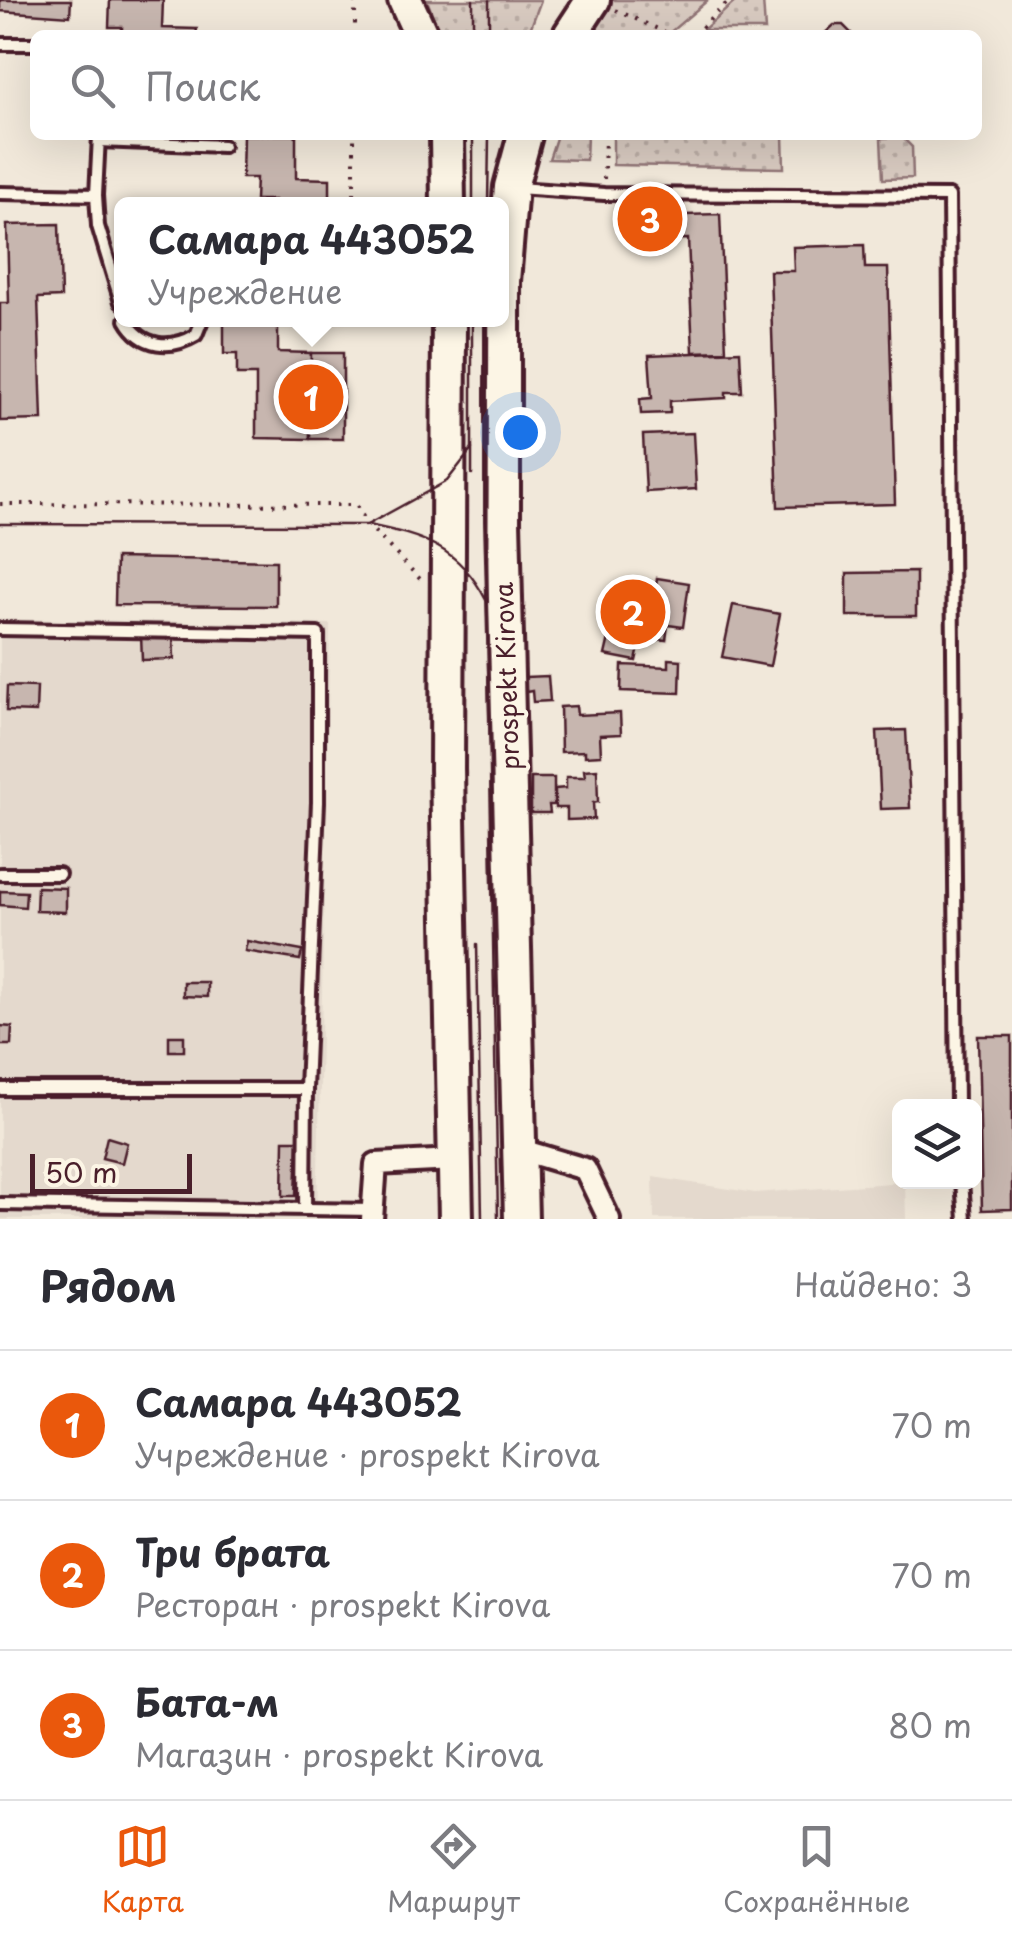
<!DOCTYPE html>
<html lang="ru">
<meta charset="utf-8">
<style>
:root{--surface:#fff;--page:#f2f2f3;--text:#2b2b33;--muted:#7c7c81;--line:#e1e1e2;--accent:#ea580c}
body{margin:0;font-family:"Playpen Sans",sans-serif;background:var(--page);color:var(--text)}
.controls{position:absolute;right:30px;bottom:30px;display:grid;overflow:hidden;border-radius:15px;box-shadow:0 10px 40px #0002}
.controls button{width:90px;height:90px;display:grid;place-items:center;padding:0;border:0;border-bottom:2px solid var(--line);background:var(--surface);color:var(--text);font:50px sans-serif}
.scale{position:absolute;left:30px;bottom:25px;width:162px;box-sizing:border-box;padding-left:10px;border:5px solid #4a1f2b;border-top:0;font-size:28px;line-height:35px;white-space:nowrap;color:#4a1f2b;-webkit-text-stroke:8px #fcf5e5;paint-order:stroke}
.you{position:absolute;left:520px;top:432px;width:35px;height:35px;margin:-25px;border:8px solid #fff;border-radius:50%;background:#1a73e8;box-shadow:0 0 0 15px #1a73e833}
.badge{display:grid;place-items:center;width:65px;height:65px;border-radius:50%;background:var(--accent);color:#fff;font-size:32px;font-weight:700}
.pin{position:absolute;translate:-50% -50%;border:5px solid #fff;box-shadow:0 2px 10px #0006}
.popup{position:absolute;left:114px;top:197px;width:395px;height:130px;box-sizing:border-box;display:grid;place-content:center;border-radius:15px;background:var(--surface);filter:drop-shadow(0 2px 8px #0005);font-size:32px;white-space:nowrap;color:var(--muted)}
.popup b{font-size:38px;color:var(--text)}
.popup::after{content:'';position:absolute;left:50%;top:100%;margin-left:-20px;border:20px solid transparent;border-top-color:var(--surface)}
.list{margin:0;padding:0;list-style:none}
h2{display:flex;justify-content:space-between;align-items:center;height:130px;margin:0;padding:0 40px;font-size:42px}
h2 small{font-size:32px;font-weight:400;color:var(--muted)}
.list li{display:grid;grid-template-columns:65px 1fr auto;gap:30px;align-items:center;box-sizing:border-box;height:150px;padding:0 40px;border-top:2px solid var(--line)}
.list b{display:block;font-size:38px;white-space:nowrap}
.list p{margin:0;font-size:32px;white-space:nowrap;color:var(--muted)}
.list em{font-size:32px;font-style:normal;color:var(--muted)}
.icon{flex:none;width:55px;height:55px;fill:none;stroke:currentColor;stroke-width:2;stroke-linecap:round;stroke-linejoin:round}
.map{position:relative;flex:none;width:1012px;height:1219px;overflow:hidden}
.search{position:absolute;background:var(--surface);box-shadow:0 10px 40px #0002;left:30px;right:30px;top:30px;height:110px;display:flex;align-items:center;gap:25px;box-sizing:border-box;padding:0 35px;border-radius:15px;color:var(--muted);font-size:38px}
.sheet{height:580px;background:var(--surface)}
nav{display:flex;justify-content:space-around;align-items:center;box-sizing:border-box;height:140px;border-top:2px solid var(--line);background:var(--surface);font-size:28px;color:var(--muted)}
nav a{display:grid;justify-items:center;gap:5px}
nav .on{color:var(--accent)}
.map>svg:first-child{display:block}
.built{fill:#e4d9cd}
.green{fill:url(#green-dots);stroke:#917476;stroke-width:2.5}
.building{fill:#c7b6af;stroke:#4a1f2b;stroke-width:2.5}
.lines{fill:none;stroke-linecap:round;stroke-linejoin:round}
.lane-casing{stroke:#4a1f2b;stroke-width:18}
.street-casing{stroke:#4a1f2b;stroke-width:28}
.primary-casing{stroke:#4a1f2b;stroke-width:40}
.path{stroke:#4a1f2b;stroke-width:4;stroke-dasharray:2.5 8;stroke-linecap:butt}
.lane{stroke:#fcf5e5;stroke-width:10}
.street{stroke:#fcf5e5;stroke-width:20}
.primary{stroke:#fcf5e5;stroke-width:32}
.tram{stroke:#4a1f2b;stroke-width:2.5}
.labels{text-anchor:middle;stroke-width:8;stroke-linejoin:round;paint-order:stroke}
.street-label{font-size:25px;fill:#4a1f2b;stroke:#fcf5e5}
</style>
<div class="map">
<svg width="1012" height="1219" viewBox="0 0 1012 1219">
<defs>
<pattern id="green-dots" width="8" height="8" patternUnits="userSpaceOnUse" patternTransform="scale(2.5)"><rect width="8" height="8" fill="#d8cac0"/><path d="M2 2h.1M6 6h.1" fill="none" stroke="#bbada5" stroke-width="1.8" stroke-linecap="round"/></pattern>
</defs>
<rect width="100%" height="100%" fill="#f1e8da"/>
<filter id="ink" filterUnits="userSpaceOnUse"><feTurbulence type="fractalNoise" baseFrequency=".01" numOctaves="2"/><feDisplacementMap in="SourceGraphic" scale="20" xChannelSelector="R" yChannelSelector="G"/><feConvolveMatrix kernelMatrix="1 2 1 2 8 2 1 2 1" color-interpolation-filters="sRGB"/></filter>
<g filter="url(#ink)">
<g class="built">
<polygon points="0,619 330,624 317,1219 0,1219"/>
<polygon points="653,1177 755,1193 905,1182 906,1219 654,1219"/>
</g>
<g class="green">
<polygon points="427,0 541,0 528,35 440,35"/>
<polygon points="607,0 708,0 667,35 589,35"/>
<polygon points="737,0 763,0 765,30 703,30"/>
<polygon points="557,135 587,135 586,160 549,159"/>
<polygon points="613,135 783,135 784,168 613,165"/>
<polygon points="902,137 912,147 913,178 883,179 881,138"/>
</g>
<g class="building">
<polygon points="0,0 71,0 70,16 0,11"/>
<polygon points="110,0 163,0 162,28 197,29 196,35 122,35 122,27 109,27"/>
<polygon points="834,25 843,25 853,35 823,35"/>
<polygon points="243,135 296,135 296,178 330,179 330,205 274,205 274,200 255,200 256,178 242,178"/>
<polygon points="683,202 684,215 720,214 726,351 693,352 688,239 629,241 627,205"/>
<polygon points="59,224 61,297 38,298 42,420 0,421 0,303 9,303 7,225"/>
<polygon points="864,245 865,268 888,268 895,504 778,507 770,271 794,271 793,247"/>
<polygon points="224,320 278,320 278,352 311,353 310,439 256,438 256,375 237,375 237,354 224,354"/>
<polygon points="740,351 742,392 726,392 726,398 670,401 670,413 641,414 640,399 652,398 649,355"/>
<polygon points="311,353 343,353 343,439 310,439"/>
<polygon points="693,433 696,489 646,492 643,435"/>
<polygon points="116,558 276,561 276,606 115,605"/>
<polygon points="916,572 916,616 847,616 847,573"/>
<polygon points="657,578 689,583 683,627 668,625 666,640 649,638"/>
<polygon points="622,582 652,589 636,661 605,655"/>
<polygon points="733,605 780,614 770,666 722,657"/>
<polygon points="173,633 174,659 142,660 141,634"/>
<polygon points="669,659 681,660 680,693 621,691 622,665 669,667"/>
<polygon points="548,676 550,701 533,702 532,691 526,692 525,677"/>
<polygon points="7,686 37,687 36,712 6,711"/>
<polygon points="576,706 577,715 620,713 621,734 600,735 601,755 585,756 585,751 561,752 560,707"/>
<polygon points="906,730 910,808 881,809 877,731"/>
<polygon points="597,769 598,802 593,803 594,819 567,820 567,808 555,808 555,789 566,788 566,777 585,777 584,770"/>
<polygon points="531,778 554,778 554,805 549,805 550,813 531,813"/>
<polygon points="37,887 66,888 66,912 36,911"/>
<polygon points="0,891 26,892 25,907 0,905"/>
<polygon points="247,941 302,951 300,960 245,951"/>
<polygon points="183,982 207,982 207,997 183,996"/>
<polygon points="0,1026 12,1027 11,1045 0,1045"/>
<rect x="169" y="1036" width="15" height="15"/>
<polygon points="978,1036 1012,1036 1012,1209 982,1210"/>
<polygon points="107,1137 127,1143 122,1163 102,1158"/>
<polygon points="284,1140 298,1140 296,1196 283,1196"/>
</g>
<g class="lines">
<defs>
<g id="lane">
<polyline points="0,44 35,44"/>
<polyline points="99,141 223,146"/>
<polyline points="517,188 604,194 949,196 957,1106"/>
<polyline points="0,193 96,195 98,226 121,302"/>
<polyline points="96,195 99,136"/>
<path d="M126 320C142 348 171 350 196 335L202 320"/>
<polyline points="0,629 318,634 318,802 306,1089"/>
<polyline points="0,874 59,874"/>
<polyline points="0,1089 306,1089 305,1209"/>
<polyline points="962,1182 965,1219"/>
<polyline points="0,1204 373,1210"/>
</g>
<g id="street">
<polyline points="518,1149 585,1169 609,1219"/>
<polyline points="372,1219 376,1164 454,1160"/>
</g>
<g id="primary">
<polyline points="405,0 421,35"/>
<polyline points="570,35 593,0"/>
<polyline points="447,135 448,205"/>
<polyline points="449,320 447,769 456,1219"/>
<polyline points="521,1219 503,521 503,281 511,187 525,135"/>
</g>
</defs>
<use href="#lane" class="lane-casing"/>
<use href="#street" class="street-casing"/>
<use href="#primary" class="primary-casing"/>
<g class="path">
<polyline points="616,10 671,35"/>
<polyline points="355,35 355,0"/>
<polyline points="694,35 730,0"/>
<polyline points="604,179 605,135"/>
<polyline points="354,205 354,135"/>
<polyline points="0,504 356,505 368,525 421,580"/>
</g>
<use href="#lane" class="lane"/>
<use href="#street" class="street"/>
<use href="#primary" class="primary"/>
<g class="tram">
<polyline points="473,35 473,0"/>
<polyline points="489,35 489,0"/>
<polyline points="473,205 473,135"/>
<polyline points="488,205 489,135"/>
<polyline points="472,320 472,474"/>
<polyline points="488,320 487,601 498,1219"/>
<path d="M0 524 368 525C423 536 459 547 486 600"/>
<polyline points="365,526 447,481 472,449"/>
<polyline points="477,944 482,1219"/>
</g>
</g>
</g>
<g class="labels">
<g class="street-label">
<text transform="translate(507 676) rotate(-92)" y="9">prospekt Kirova</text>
</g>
</g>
</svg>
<div class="controls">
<button><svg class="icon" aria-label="layers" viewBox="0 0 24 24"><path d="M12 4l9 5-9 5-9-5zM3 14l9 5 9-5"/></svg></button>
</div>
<div class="scale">50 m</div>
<div class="you"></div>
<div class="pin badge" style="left:311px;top:397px">1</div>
<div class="popup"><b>Самара 443052</b>Учреждение</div>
<div class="pin badge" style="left:633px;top:612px">2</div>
<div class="pin badge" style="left:650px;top:219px">3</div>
<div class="search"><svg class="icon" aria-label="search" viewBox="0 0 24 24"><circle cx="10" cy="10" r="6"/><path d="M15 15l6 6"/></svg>Поиск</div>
</div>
<section class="sheet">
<h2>Рядом<small>Найдено: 3</small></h2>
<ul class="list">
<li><span class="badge">1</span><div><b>Самара 443052</b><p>Учреждение · prospekt Kirova</p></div><em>70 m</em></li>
<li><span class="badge">2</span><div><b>Три брата</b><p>Ресторан · prospekt Kirova</p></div><em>70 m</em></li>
<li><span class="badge">3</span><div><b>Бата-м</b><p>Магазин · prospekt Kirova</p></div><em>80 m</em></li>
</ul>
</section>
<nav>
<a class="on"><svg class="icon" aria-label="map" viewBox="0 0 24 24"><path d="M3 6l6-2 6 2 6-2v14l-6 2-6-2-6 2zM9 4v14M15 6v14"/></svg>Карта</a>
<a><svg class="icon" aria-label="directions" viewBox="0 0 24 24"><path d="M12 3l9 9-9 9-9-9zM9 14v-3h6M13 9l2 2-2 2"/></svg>Маршрут</a>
<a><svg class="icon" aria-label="saved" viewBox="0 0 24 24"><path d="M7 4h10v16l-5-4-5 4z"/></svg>Сохранённые</a>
</nav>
